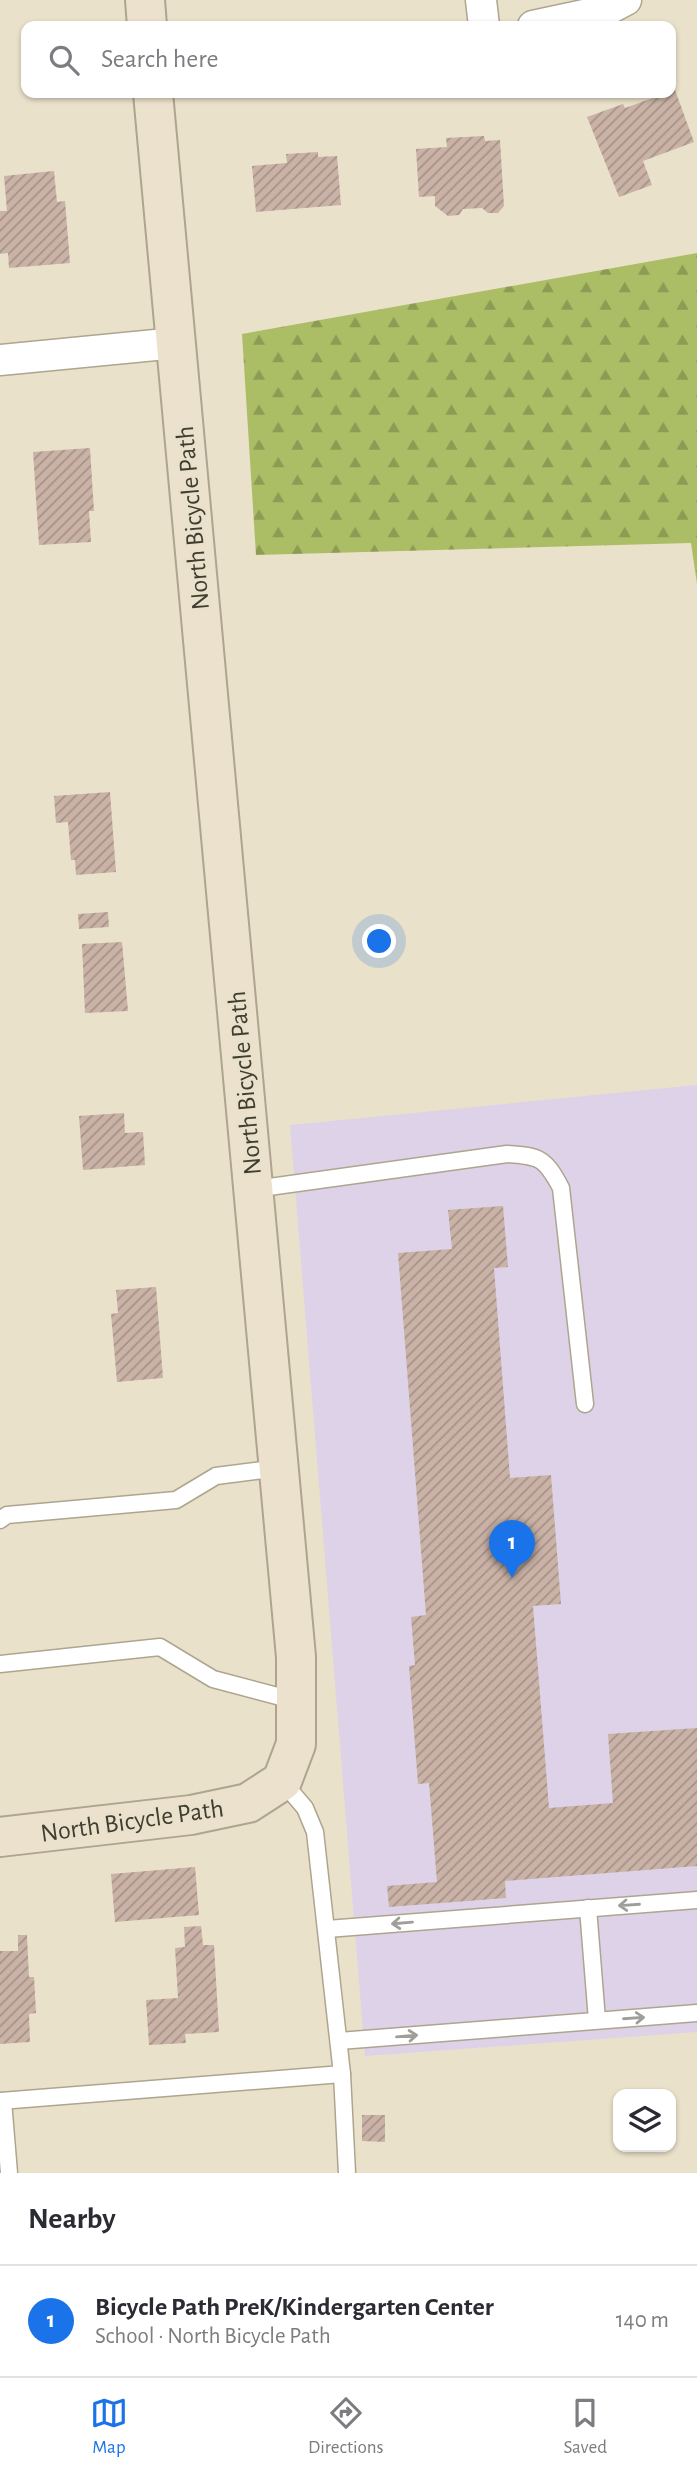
<!DOCTYPE html>
<meta charset="utf-8">
<style>
:root{--surface:#fff;--page:#f7f7f7;--text:#2b2b33;--muted:#7c7c81;--line:#e1e1e2;--accent:#1a73e8}
body{margin:0;font-family:"Alegreya Sans",sans-serif;background:var(--page);color:var(--text)}
.controls{position:absolute;right:21px;bottom:21px;display:grid;overflow:hidden;border-radius:14px;box-shadow:0 2px 5px #0004}
.controls button{width:63px;height:63px;display:grid;place-items:center;padding:0;border:0;border-bottom:2px solid var(--line);background:var(--surface);color:var(--text);font:35px sans-serif}
.you{position:absolute;left:380px;top:942px;width:24px;height:24px;margin:-18px;border:5px solid #fff;border-radius:50%;background:#1a73e8;box-shadow:0 0 0 10px #1a73e833}
.badge{display:grid;place-items:center;width:46px;height:46px;border-radius:50%;background:var(--accent);color:#fff;font-size:23px;font-weight:700}
.pin{position:absolute;translate:-50% -58px;filter:drop-shadow(0 2px 4px #0008)}
.pin::after{content:'';position:absolute;top:37px;width:24px;height:21px;background:inherit;clip-path:polygon(0 0,100% 0,50% 100%)}
.list{margin:0;padding:0;list-style:none}
h2{display:flex;justify-content:space-between;align-items:center;height:91px;margin:0;padding:0 28px;font-size:30px}
h2 small{font-size:23px;font-weight:400;color:var(--muted)}
.list li{display:grid;grid-template-columns:46px 1fr auto;gap:21px;align-items:center;box-sizing:border-box;height:112px;padding:0 28px;border-top:2px solid var(--line)}
.list b{display:block;font-size:26px;white-space:nowrap}
.list p{margin:0;font-size:23px;white-space:nowrap;color:var(--muted)}
.list em{font-size:23px;font-style:normal;color:var(--muted)}
.icon{flex:none;width:38px;height:38px;fill:none;stroke:currentColor;stroke-width:2;stroke-linecap:round;stroke-linejoin:round}
.map{position:relative;flex:none;width:697px;height:2173px;overflow:hidden}
.search{position:absolute;background:var(--surface);box-shadow:0 2px 5px #0004;left:21px;right:21px;top:21px;height:77px;display:flex;align-items:center;gap:18px;box-sizing:border-box;padding:0 24px;border-radius:14px;color:var(--muted);font-size:26px}
.sheet{height:203px;background:var(--surface)}
nav{display:flex;justify-content:space-around;align-items:center;box-sizing:border-box;height:98px;border-top:2px solid var(--line);background:var(--surface);font-size:19px;color:var(--muted)}
nav a{display:grid;justify-items:center;gap:4px}
nav .on{color:var(--accent)}
.map>svg:first-child{display:block}
.education{fill:#ddd2e7}
.forest{fill:url(#forest-firs)}
.building{fill:url(#building-hatch)}
.lines{fill:none;stroke-linecap:round;stroke-linejoin:round}
.lane-casing{stroke:#ada58f;stroke-width:19}
.street-casing{stroke:#ada58f;stroke-width:33}
.secondary-casing{stroke:#ada58f;stroke-width:42}
.lane{stroke:#fff;stroke-width:16}
.street{stroke:#fff;stroke-width:30}
.secondary{stroke:#ece1cd;stroke-width:38}
.oneway{stroke:#a09e99}
.labels{text-anchor:middle;stroke-width:6;stroke-linejoin:round;paint-order:stroke}
.street-label{font-size:26px;fill:#403d33;stroke:#eae1ca}
</style>
<div class="map">
<svg width="697" height="2173" viewBox="0 0 697 2173">
<defs>
<pattern id="forest-firs" width="22" height="20" patternUnits="userSpaceOnUse" patternTransform="scale(1.75)"><rect width="22" height="20" fill="#acbe65"/><path d="M5 1l3.5 6h-7zM16 11l3.5 6h-7z" fill="#8d9c54"/></pattern>
<pattern id="building-hatch" width="6" height="6" patternUnits="userSpaceOnUse" patternTransform="scale(1.75)"><rect width="6" height="6" fill="#cab2a6"/><path d="M-1 1l2-2M0 6l6-6M5 7l2-2" fill="none" stroke="#a59288"/></pattern>
</defs>
<rect width="100%" height="100%" fill="#eae1ca"/>
<polygon class="education" points="697,1085 697,2032 365,2056 290,1125"/>
<polygon class="forest" points="697,253 697,584 691,543 256,555 242,334"/>
<g class="building">
<polygon points="675,90 694,142 643,161 652,185 619,197 587,117 623,104 625,108"/>
<polygon points="484,136 485,141 500,140 504,206 498,213 488,213 482,208 463,209 459,215 448,216 435,206 435,196 419,197 416,149 447,147 446,138"/>
<polygon points="318,152 318,157 337,156 341,205 256,212 252,166 287,163 286,154"/>
<polygon points="54,171 57,202 65,201 70,263 9,268 8,253 0,254 0,211 7,211 4,176"/>
<polygon points="90,448 94,511 89,511 91,542 39,545 33,452"/>
<polygon points="110,792 116,872 76,875 75,860 71,860 68,822 56,823 54,796"/>
<polygon points="108,912 109,927 79,929 78,914"/>
<polygon points="122,942 128,1011 85,1013 82,944"/>
<polygon points="124,1113 125,1133 143,1132 145,1165 83,1170 79,1116"/>
<polygon points="503,1206 508,1267 494,1268 510,1478 551,1475 561,1604 533,1606 549,1808 613,1803 608,1734 697,1728 697,1866 505,1881 506,1898 389,1907 387,1886 437,1882 429,1783 418,1784 409,1666 415,1665 411,1617 426,1615 398,1253 452,1249 448,1210"/>
<polygon points="156,1287 163,1378 117,1382 111,1314 118,1313 116,1290"/>
<polygon points="195,1867 199,1915 115,1922 111,1874"/>
<polygon points="201,1926 203,1945 214,1945 219,2032 185,2034 186,2043 149,2045 146,2000 178,1998 175,1948 185,1947 184,1927"/>
<polygon points="18,1935 27,1935 29,1977 34,1977 36,2013 29,2014 30,2042 0,2044 0,1951 18,1951"/>
<polygon points="362,2115 385,2115 385,2142 362,2141"/>
</g>
<g class="lines">
<defs>
<g id="lane">
<path d="M254 1189 507 1154C540 1156 545 1158 561 1188L585 1404"/>
<polyline points="0,1520 7,1515 176,1500 216,1476 279,1468"/>
<polyline points="0,1664 160,1647 213,1679 296,1701"/>
<polyline points="588,1908 597,2020"/>
<polyline points="327,1929 697,1900"/>
<polyline points="339,2041 697,2013"/>
<polyline points="342,2074 347,2173"/>
<polyline points="0,2101 342,2074 315,1832 305,1808 282,1781"/>
<polyline points="3,2101 9,2173"/>
</g>
<g id="street">
<polyline points="481,0 484,26"/>
<polyline points="533,26 607,10 626,0"/>
<polyline points="0,360 176,343"/>
</g>
<g id="secondary">
<polyline points="145,0 147,26"/>
<polyline points="0,1837 191,1815 248,1803 282,1781 296,1744 296,1657 153,93"/>
</g>
</defs>
<use href="#lane" class="lane-casing"/>
<use href="#street" class="street-casing"/>
<use href="#secondary" class="secondary-casing"/>
<use href="#lane" class="lane"/>
<use href="#street" class="street"/>
<use href="#secondary" class="secondary"/>
</g>
<defs><path id="oneway-shaft" d="M-6 0H5M1.5-3L5.5 0L1.5 3" fill="none" stroke-width="1.6" stroke-linecap="round" stroke-linejoin="round" transform="scale(1.75)"/></defs>
<g class="oneway">
<use href="#oneway-shaft" transform="translate(629 1905) rotate(176)"/>
<use href="#oneway-shaft" transform="translate(402 1923) rotate(175)"/>
<use href="#oneway-shaft" transform="translate(634 2018) rotate(-4)"/>
<use href="#oneway-shaft" transform="translate(407 2036) rotate(-5)"/>
</g>
<g class="labels">
<g class="street-label">
<text transform="translate(192 518) rotate(-95)" y="9">North Bicycle Path</text>
<text transform="translate(244 1083) rotate(-95)" y="9">North Bicycle Path</text>
<text transform="translate(132 1820) rotate(-8)" y="9">North Bicycle Path</text>
</g>
</g>
</svg>
<div class="controls">
<button><svg class="icon" aria-label="layers" viewBox="0 0 24 24"><path d="M12 4l9 5-9 5-9-5zM3 14l9 5 9-5"/></svg></button>
</div>
<div class="you"></div>
<div class="pin badge" style="left:512px;top:1578px">1</div>
<div class="search"><svg class="icon" aria-label="search" viewBox="0 0 24 24"><circle cx="10" cy="10" r="6"/><path d="M15 15l6 6"/></svg>Search here</div>
</div>
<section class="sheet">
<h2>Nearby<small></small></h2>
<ul class="list">
<li><span class="badge">1</span><div><b>Bicycle Path PreK/Kindergarten Center</b><p>School · North Bicycle Path</p></div><em>140 m</em></li>
</ul>
</section>
<nav>
<a class="on"><svg class="icon" aria-label="map" viewBox="0 0 24 24"><path d="M3 6l6-2 6 2 6-2v14l-6 2-6-2-6 2zM9 4v14M15 6v14"/></svg>Map</a>
<a><svg class="icon" aria-label="directions" viewBox="0 0 24 24"><path d="M12 3l9 9-9 9-9-9zM9 14v-3h6M13 9l2 2-2 2"/></svg>Directions</a>
<a><svg class="icon" aria-label="saved" viewBox="0 0 24 24"><path d="M7 4h10v16l-5-4-5 4z"/></svg>Saved</a>
</nav>
